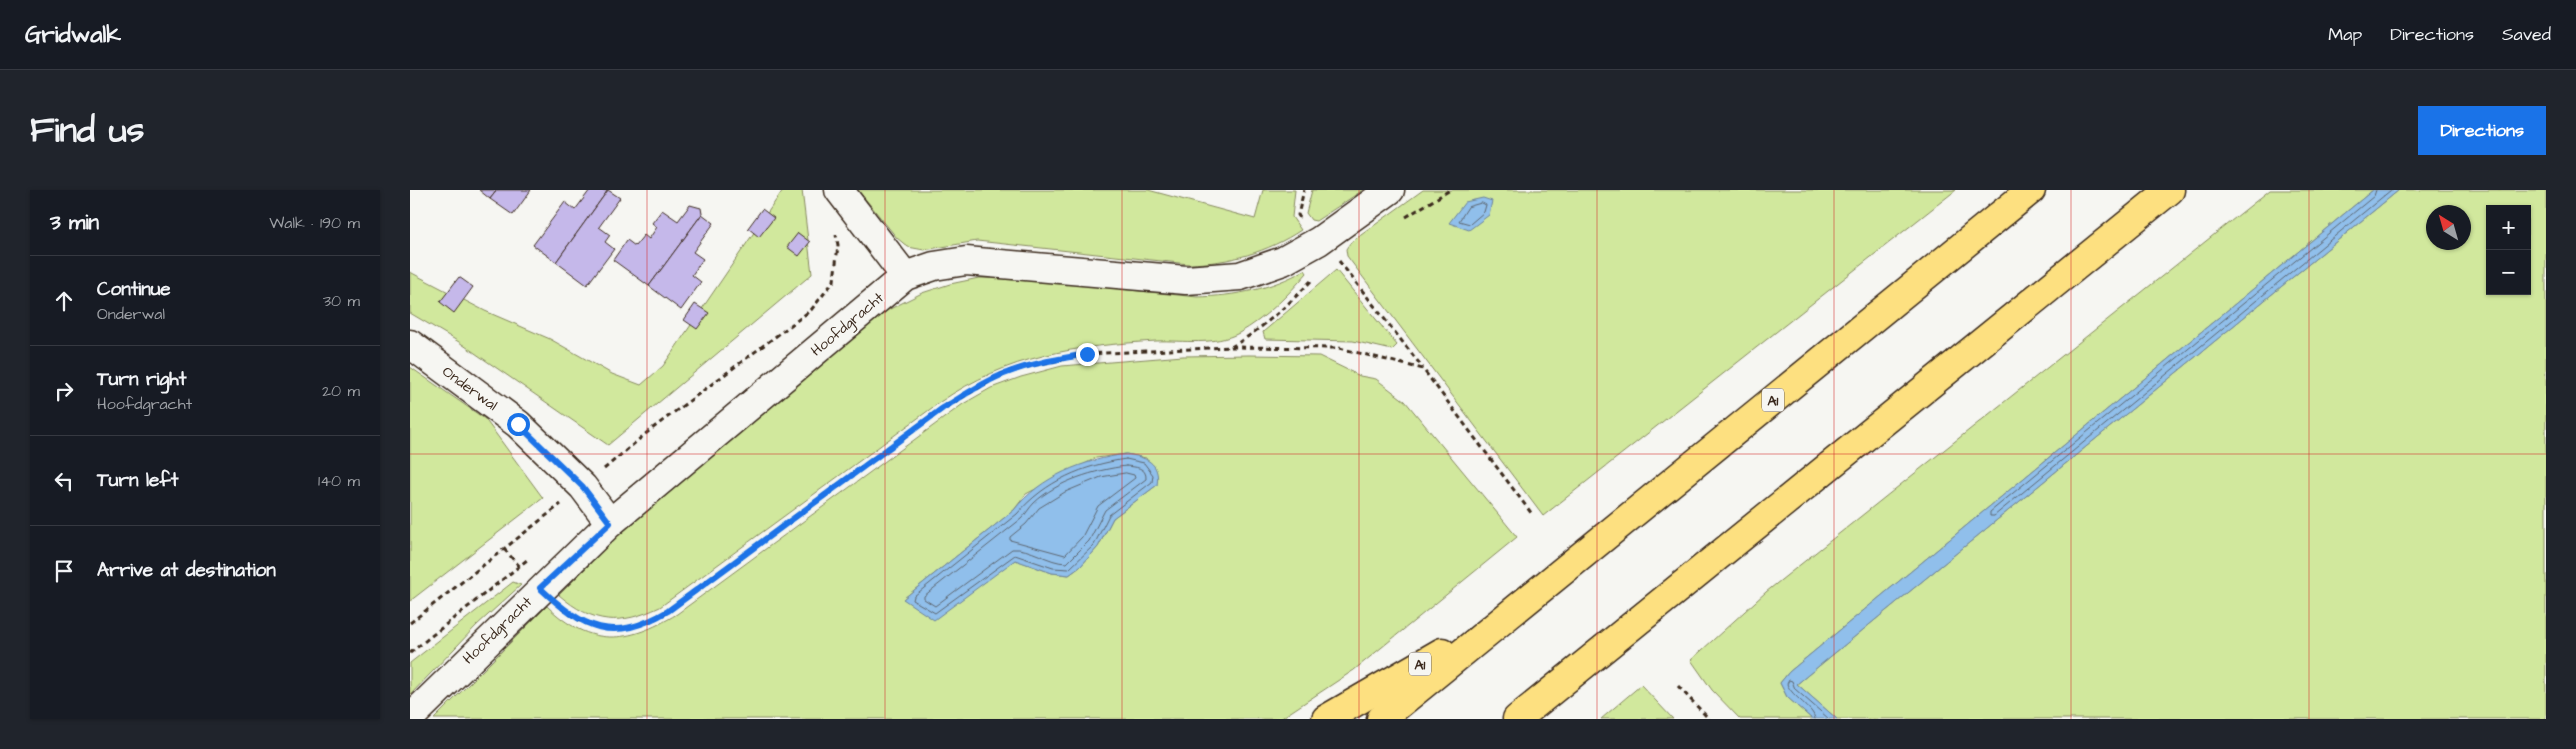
<!DOCTYPE html>
<meta charset="utf-8">
<style>
:root{--surface:#171b24;--page:#20242c;--text:#f1f3f6;--muted:#9ea1a6;--line:#363941;--accent:#1a73e8}
body{margin:0;font-family:"Architects Daughter",sans-serif;background:var(--page);color:var(--text)}
.controls{position:absolute;right:15px;top:15px;display:grid;overflow:hidden;border-radius:0px;box-shadow:0 1px 4px #0004}
.controls button{width:45px;height:45px;display:grid;place-items:center;padding:0;border:0;border-bottom:1px solid var(--line);background:var(--surface);color:var(--text);font:25px sans-serif}
.compass{position:absolute;left:2016px;top:15px;width:45px;height:45px;border-radius:50%;background:var(--surface);box-shadow:0 1px 4px #0004;rotate:323deg}
.stop{position:absolute;width:15px;height:15px;margin:-11px;border:4px solid #1a73e8;border-radius:50%;background:#fff}
.stop.end{background:#1a73e8;border-color:#fff;box-shadow:0 1px 5px #0008}
.list{margin:0;padding:0;list-style:none}
h2{display:flex;justify-content:space-between;align-items:center;height:65px;margin:0;padding:0 20px;font-size:21px}
h2 small{font-size:16px;font-weight:400;color:var(--muted)}
.list li{display:grid;grid-template-columns:32px 1fr auto;gap:15px;align-items:center;box-sizing:border-box;height:90px;padding:0 20px;border-top:1px solid var(--line)}
.list b{display:block;font-size:19px;white-space:nowrap}
.list p{margin:0;font-size:16px;white-space:nowrap;color:var(--muted)}
.list em{font-size:16px;font-style:normal;color:var(--muted)}
.icon{flex:none;width:28px;height:28px;fill:none;stroke:currentColor;stroke-width:2;stroke-linecap:round;stroke-linejoin:round}
.map{position:relative;flex:none;width:2136px;height:529px;overflow:hidden;border-radius:0px}
header{display:flex;align-items:center;gap:30px;box-sizing:border-box;height:70px;padding:0 25px;background:var(--surface);border-bottom:1px solid var(--line)}
header strong{font-size:24px}
nav{display:flex;gap:28px;margin-inline-start:auto;font-size:18px}
.intro{display:flex;align-items:center;justify-content:space-between;box-sizing:border-box;height:120px;padding:0 30px}
h1{margin:0;font-size:35px}
.button{padding:12px 22px;border-radius:0px;background:var(--accent);color:#fff;font-size:18px;font-weight:700}
main{display:flex;gap:30px;padding:0 30px}
aside{flex:1;background:var(--surface);border-radius:0px;box-shadow:0 1px 4px #0004}
.map>svg:first-child{display:block}
.green{fill:#d1e89d;stroke:#86895e;fill-rule:evenodd}
.water{fill:#90bfeb;stroke:#6e8399}
.lines{fill:none;stroke-linecap:round;stroke-linejoin:round}
.shore{stroke:#5d6670;stroke-width:1}
.building{fill:#c5b8ea;stroke:#3b2a1e}
.street-casing{stroke:#3b2a1e;stroke-width:31}
.highway-casing{stroke:#3b2a1e;stroke-width:31}
.path{stroke:#3b2a1e;stroke-width:3;stroke-dasharray:5 4;stroke-linecap:butt}
.street{stroke:#f6f6f2;stroke-width:28}
.highway{stroke:#fde080;stroke-width:28}
.route{stroke:#1a73e8;stroke-width:6}
.grid{fill:none;stroke:#d62828;stroke-width:1;stroke-opacity:0.55}
.labels{text-anchor:middle;stroke-width:4;stroke-linejoin:round;paint-order:stroke}
.shield{fill:#f6f6f2;stroke:#73675e;stroke-width:1}
.shield-label{font-size:14px;font-weight:bold;fill:#3b2a1e}
.street-label{font-size:15px;fill:#3b2a1e;stroke:#f6f6f2}
</style>
<header>
<strong>Gridwalk</strong>
<nav><a>Map</a><a>Directions</a><a>Saved</a></nav>
</header>
<div class="intro"><h1>Find us</h1><a class="button">Directions</a></div>
<main>
<aside>
<h2>3 min<small>Walk · 190 m</small></h2>
<ul class="list">
<li><svg class="icon" aria-label="ahead" viewBox="0 0 24 24"><path d="M12 20V5M6 11l6-6 6 6"/></svg><div><b>Continue</b><p>Onderwal</p></div><em>30 m</em></li>
<li><svg class="icon" aria-label="right" viewBox="0 0 24 24"><path d="M7 20v-9h11M14 6l5 5-5 5"/></svg><div><b>Turn right</b><p>Hoofdgracht</p></div><em>20 m</em></li>
<li><svg class="icon" aria-label="left" viewBox="0 0 24 24"><path d="M17 20v-9H6M10 6l-5 5 5 5"/></svg><div><b>Turn left</b></div><em>140 m</em></li>
<li><svg class="icon" aria-label="arrive" viewBox="0 0 24 24"><path d="M6 21V4h12l-3 4 3 4H6"/></svg><div><b>Arrive at destination</b></div></li>
</ul>
</aside>
<div class="map">
<svg width="2136" height="529" viewBox="0 0 2136 529">
<rect width="100%" height="100%" fill="#f6f6f2"/>
<filter id="ink" filterUnits="userSpaceOnUse"><feTurbulence type="fractalNoise" baseFrequency=".02" numOctaves="2"/><feDisplacementMap in="SourceGraphic" scale="10" xChannelSelector="R" yChannelSelector="G"/><feConvolveMatrix kernelMatrix="1 2 1 2 8 2 1 2 1" color-interpolation-filters="sRGB"/></filter>
<g filter="url(#ink)">
<g class="green">
<polygon points="373,0 392,0 402,84 198,255 49,152 0,123 0,82 75,121 140,149 202,184 231,195 253,176"/>
<path d="M448 0H738L845 29 853 0H885L882 27 891 40C858 62 819 73 779 74L567 51 514 60 498 57 487 48Z"/>
<polygon points="902,0 953,0 906,31 901,30 896,23"/>
<polygon points="1013,0 1546,0 1133,326 937,66 936,59 940,53"/>
<polygon points="1860,0 1963,0 1379,482 1370,493 1377,507 1402,529 1330,529 1302,500 1281,470 1356,402"/>
<path d="M1989 0H2136V529H1427L1387 494ZM2080 19H2117V101H2080ZM2024 22H2054V52H2024Z"/>
<path d="M895 80 897 83C878 105 855 129 829 143 805 156 773 150 746 151 665 156 599 165 530 212L250 417C210 436 183 434 149 405L179 375 209 337 474 122 512 103 540 94 569 88 615 89 787 107C826 106 861 99 895 80Z"/>
<polygon points="926,80 987,155 982,160 943,151 855,149 853,142"/>
<path d="M839 165 909 166 950 186 966 189 995 211 1107 347 944 480 870 529H24L137 416C180 458 218 454 267 424L553 214 581 198 611 187 652 176 773 166ZM716 264 736 268 747 295 703 328 688 357 670 377 659 385 642 383 606 370 493 409 604 320 616 304 686 268Z"/>
<polygon points="0,177 75,229 133,308 0,411"/>
<polygon points="103,392 111,395 67,435 0,505 0,473"/>
<polygon points="1231,495 1263,529 1191,529"/>
</g>
<g class="water">
<polygon points="1963,0 1989,0 1387,494 1427,529 1402,529 1377,507 1370,493 1379,482"/>
<polygon points="1073,8 1082,11 1079,25 1059,40 1039,33 1055,12"/>
<path d="M716 264C735 267 751 272 747 295L703 328 688 357 670 377 659 385 642 383 605 370 524 430 493 409 604 320C631 286 674 270 716 264Z"/>
</g>
<g class="lines">
<g class="shore">
<polyline points="1966,0 1964,6 1580,322 1580,326 1584,326 1981,0"/>
<polygon points="1072,13 1076,15 1074,22 1060,34 1049,31 1058,17"/>
<path d="M716 269 734 273 743 285 742 292 699 325 684 355 659 379 643 378 605 365 525 423 503 410 504 406 607 324C635 291 674 275 716 269Z"/>
<path d="M716 276C725 277 737 277 736 289L695 320 679 351 657 373C638 373 620 357 602 359L525 416 514 409V406L611 329C616 324 619 318 624 313 647 291 685 280 716 276Z"/>
<polygon points="716,283 724,285 725,288 688,316 672,347 655,365 600,350 600,347 616,334 629,318 655,302 691,287"/>
<path d="M1405 529C1404 518 1382 507 1377 494L1379 490 1382 491 1385 499 1419 529"/>
</g>
</g>
<g class="building">
<polygon points="69,0 87,0 80,9"/>
<polygon points="87,0 121,0 103,25 80,9"/>
<polygon points="180,0 198,0 146,72 123,55 155,12 165,20"/>
<polygon points="198,0 210,8 189,37 200,45 195,52 204,59 177,95 146,72"/>
<polygon points="280,15 291,18 292,24 239,96 203,70 217,50 225,56 234,45 239,49 247,37 242,33 252,20 268,31"/>
<polygon points="352,19 364,28 349,47 338,38"/>
<polygon points="292,24 304,33 283,62 293,69 282,85 291,92 271,120 239,96"/>
<polygon points="388,43 400,52 389,66 377,57"/>
<polygon points="49,87 63,97 44,123 30,112"/>
<polygon points="285,114 299,123 287,139 274,130"/>
</g>
<g class="lines">
<defs>
<g id="street">
<polyline points="429,0 495,86"/>
<polyline points="0,154 108,234 173,297 200,333"/>
<polyline points="0,528 200,333 495,86 524,76 556,71 776,90 830,86 873,71 909,51 980,0"/>
</g>
<g id="highway">
<polyline points="916,529 1032,462"/>
<polyline points="971,529 1621,0"/>
<polyline points="1107,529 1760,0"/>
</g>
</defs>
<use href="#street" class="street-casing"/>
<use href="#highway" class="highway-casing"/>
<g class="path">
<polyline points="996,27 1040,0"/>
<polyline points="890,28 888,25 894,0"/>
<polyline points="929,71 1013,178"/>
<path d="M821 157C851 140 877 116 901 91"/>
<polyline points="194,279 239,241 401,120 424,91 428,55 426,45"/>
<polyline points="94,359 112,379"/>
<path d="M152 418C188 446 220 444 258 421L533 218 592 184 614 177 677 164 820 157 929 158 1013 179 1122 324"/>
<polyline points="0,433 151,314"/>
<polyline points="0,463 117,370"/>
<polyline points="1268,496 1299,529"/>
</g>
<use href="#street" class="street"/>
<use href="#highway" class="highway"/>
</g>
</g>
<g class="lines" filter="url(#ink)">
<path class="route" d="M108 234 173 297 200 333 130 398C174 439 202 454 258 421L533 218C553 206 573 192 594 184 621 173 649 169 677 164"/>
</g>
<path class="grid" d="M237 0V529M475 0V529M712 0V529M949 0V529M1187 0V529M1424 0V529M1661 0V529M1899 0V529M0 264H2136"/>
<g class="labels">
<g class="shield">
<rect x="1352" y="198.5" width="22" height="23" rx="4"/>
<rect x="999" y="462.5" width="22" height="23" rx="4"/>
</g>
<g class="shield-label">
<text x="1363" y="215">A1</text>
<text x="1010" y="479">A1</text>
</g>
<g class="street-label">
<text transform="translate(437 134) rotate(-40)" y="5">Hoofdgracht</text>
<text transform="translate(60 198) rotate(36)" y="5">Onderwal</text>
<text transform="translate(87 440) rotate(-44)" y="5">Hoofdgracht</text>
</g>
</g>
</svg>
<div class="controls">
<button>+</button>
<button>−</button>
</div>
<svg class="compass" viewBox="-18 -18 36 36"><path d="M0-13l5 13h-10z" fill="#e53935"/><path d="M0 13l5-13h-10z" fill="#9ea1a6"/></svg>
<div class="stop" style="left:108px;top:234px"></div>
<div class="stop end" style="left:677px;top:164px"></div>
</div>
</main>
